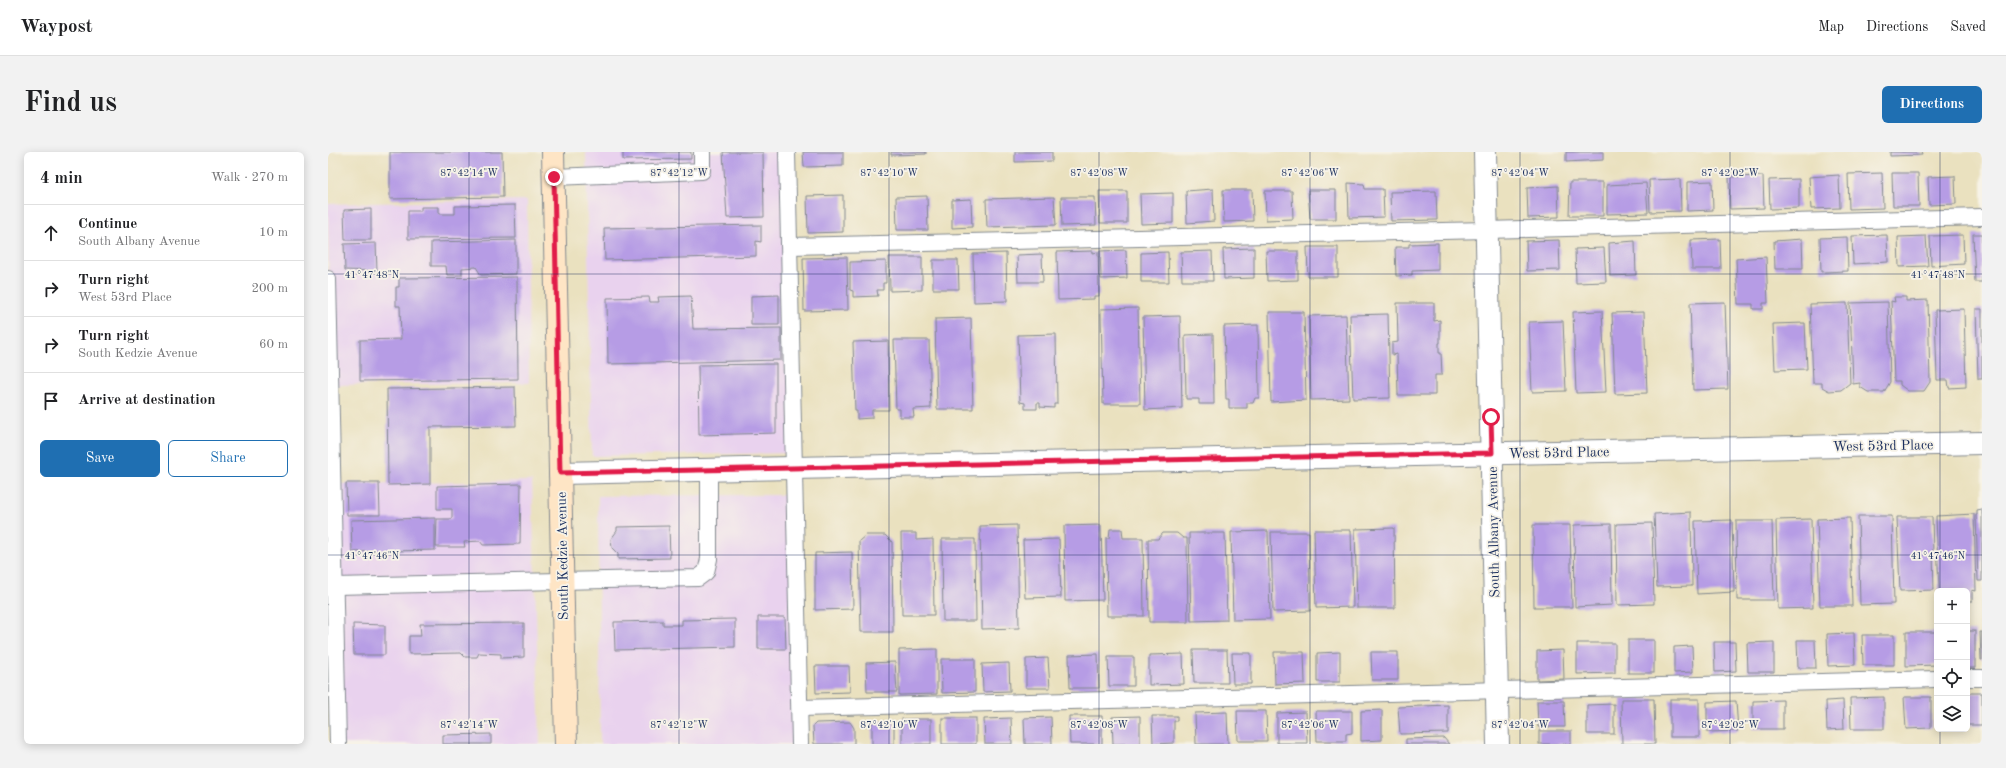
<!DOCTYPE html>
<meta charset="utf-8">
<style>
:root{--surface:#fff;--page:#f2f2f2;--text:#202124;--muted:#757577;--line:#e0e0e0;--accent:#1f6fb2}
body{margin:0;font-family:"Old Standard TT",serif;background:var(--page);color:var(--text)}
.controls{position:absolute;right:12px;bottom:12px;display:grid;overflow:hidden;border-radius:6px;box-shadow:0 2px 10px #0003}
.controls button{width:36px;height:36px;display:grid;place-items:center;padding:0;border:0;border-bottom:1px solid var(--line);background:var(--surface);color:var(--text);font:20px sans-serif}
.stop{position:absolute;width:12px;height:12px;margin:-9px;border:3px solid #e11d48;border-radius:50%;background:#fff}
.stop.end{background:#e11d48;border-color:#fff;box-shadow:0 1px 4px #0008}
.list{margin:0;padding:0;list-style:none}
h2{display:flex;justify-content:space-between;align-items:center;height:52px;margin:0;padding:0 16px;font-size:17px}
h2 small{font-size:13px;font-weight:400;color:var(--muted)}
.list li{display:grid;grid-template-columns:26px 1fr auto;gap:12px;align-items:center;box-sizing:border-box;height:56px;padding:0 16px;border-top:1px solid var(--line)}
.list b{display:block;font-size:15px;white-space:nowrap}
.list p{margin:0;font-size:13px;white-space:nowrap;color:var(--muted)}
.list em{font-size:13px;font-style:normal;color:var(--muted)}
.actions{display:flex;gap:8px;padding:12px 16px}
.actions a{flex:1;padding:9px 0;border:1px solid var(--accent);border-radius:6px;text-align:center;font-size:14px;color:var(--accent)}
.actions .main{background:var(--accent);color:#fff}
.icon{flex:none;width:22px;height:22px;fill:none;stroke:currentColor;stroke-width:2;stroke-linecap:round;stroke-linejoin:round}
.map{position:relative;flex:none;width:1654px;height:592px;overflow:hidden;border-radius:6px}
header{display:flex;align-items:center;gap:24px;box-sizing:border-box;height:56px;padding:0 20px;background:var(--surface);border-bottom:1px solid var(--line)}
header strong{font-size:19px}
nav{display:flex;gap:22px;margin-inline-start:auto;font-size:14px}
.intro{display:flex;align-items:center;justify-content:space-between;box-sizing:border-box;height:96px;padding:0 24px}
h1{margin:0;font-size:28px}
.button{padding:10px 18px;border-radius:6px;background:var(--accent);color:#fff;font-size:14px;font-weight:700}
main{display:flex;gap:24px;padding:0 24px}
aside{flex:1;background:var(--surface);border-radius:6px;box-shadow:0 2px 10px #0003}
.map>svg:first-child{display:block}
.built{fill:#e9d2ee}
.building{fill:#b69ce5}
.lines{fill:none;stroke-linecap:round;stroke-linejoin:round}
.service-casing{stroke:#82888e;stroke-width:18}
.minor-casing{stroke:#82888e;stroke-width:24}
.secondary-casing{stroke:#82888e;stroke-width:24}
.service{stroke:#fff;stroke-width:16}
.minor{stroke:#fff;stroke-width:22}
.secondary{stroke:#fee5c5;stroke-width:22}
.route{stroke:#e11d48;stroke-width:5}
.ticks{fill:none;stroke:#1b2f5e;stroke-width:1;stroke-opacity:0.45}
.labels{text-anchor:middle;stroke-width:3.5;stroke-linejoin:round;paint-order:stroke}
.street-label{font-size:14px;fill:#1b2f5e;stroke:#f7f3e8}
.ticks-label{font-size:10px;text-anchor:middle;fill:#1b2f5e;stroke:#f7f3e8;stroke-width:3.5;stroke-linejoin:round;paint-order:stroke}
</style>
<header>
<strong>Waypost</strong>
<nav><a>Map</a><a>Directions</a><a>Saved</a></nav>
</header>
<div class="intro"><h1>Find us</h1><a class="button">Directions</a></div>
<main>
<aside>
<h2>4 min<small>Walk · 270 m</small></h2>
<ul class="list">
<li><svg class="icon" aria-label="ahead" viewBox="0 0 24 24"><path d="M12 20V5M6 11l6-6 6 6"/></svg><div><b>Continue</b><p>South Albany Avenue</p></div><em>10 m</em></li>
<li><svg class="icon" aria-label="right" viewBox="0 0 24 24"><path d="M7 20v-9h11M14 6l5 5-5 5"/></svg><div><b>Turn right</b><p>West 53rd Place</p></div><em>200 m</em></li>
<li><svg class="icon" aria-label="right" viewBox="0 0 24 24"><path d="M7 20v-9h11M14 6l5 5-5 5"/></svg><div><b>Turn right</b><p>South Kedzie Avenue</p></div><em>60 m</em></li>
<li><svg class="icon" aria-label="arrive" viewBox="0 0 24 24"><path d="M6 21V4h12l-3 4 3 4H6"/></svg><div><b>Arrive at destination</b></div></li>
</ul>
<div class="actions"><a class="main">Save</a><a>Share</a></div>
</aside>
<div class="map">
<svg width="1654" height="592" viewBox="0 0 1654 592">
<rect width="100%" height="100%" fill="#f7f3e8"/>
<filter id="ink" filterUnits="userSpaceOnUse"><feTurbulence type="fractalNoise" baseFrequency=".025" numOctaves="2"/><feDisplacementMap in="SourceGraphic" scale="8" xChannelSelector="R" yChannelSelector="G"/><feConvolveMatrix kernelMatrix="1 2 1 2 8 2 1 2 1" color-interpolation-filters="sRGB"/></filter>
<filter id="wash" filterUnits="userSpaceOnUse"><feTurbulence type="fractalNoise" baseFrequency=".012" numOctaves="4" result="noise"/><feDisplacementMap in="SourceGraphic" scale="16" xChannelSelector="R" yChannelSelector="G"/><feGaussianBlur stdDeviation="0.9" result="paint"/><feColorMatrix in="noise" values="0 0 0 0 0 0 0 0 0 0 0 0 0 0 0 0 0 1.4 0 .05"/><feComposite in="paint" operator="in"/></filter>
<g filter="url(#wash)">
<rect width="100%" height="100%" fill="#eae1bf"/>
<g class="built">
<polygon points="258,0 459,0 466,301 264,304"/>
<polygon points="199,48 201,231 2,233 0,52"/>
<polygon points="204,329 212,592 10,592 4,332"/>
<polygon points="467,343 472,592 272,592 270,344"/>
</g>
<g id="blocks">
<g class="building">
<polygon points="62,0 174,0 175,45 62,47"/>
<polygon points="295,0 363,0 363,7 295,8"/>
<polygon points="395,0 435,0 436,65 399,66"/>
<polygon points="475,0 515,0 515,14 476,15"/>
<polygon points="563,0 598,0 598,2 563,3"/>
<polygon points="687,0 724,0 724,9 687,10"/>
<polygon points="1238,0 1275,0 1275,8 1238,10"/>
<polygon points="1562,0 1593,0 1594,3 1562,4"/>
<polygon points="1554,21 1555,56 1521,57 1520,22"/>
<polygon points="1564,21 1590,21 1591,54 1565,54"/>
<polygon points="1511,23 1512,56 1483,57 1481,25"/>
<polygon points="1435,24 1436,56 1402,57 1401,25"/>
<polygon points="1627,24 1628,52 1601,53 1600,25"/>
<polygon points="1352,27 1353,59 1322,60 1321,28"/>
<polygon points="1471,27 1471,56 1442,57 1441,28"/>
<polygon points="1384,29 1385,58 1359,59 1359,30"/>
<polygon points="1242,30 1275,30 1275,64 1241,64"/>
<polygon points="1020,31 1036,32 1037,37 1055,37 1056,65 1021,66"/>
<polygon points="1318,31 1320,61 1279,62 1279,33"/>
<polygon points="1230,34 1231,65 1200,66 1199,36"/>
<polygon points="885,37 886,69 859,71 858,39"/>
<polygon points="895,38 924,38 925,69 896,70"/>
<polygon points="980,38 1008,38 1008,67 982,67"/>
<polygon points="771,39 799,39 799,71 772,71"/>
<polygon points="937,39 964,39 965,67 938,68"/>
<polygon points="1108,39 1109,68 1063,69 1062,40"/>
<polygon points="845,41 845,71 813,72 812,42"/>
<polygon points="515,43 515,80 480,81 479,44"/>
<polygon points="599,44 600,78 569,78 568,45"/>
<polygon points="726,45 728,73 659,75 658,47"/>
<polygon points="733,45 767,45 768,73 734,74"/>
<polygon points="643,47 644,75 624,76 624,48"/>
<polygon points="187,53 188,86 80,87 80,59 93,59 93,55 111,55 111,62 127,62 127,54"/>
<polygon points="43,57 43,88 17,88 16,58"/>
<polygon points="433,73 433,90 428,89 428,104 277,108 276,76"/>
<polygon points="1645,82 1654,82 1654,130 1647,130"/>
<polygon points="1559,83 1560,110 1525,112 1524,84"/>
<polygon points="1635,83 1636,112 1603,114 1602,84"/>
<polygon points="1598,84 1600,114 1571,115 1570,85"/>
<polygon points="1519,85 1520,119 1493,120 1492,86"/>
<polygon points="1392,87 1393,117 1364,117 1363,88"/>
<polygon points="1474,87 1475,117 1447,117 1446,89"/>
<polygon points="188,88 188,122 153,123 148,115 134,116 134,123 119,123 118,114 103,114 103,90"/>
<polygon points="1231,88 1232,118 1199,119 1198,89"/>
<polygon points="1307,89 1308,123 1282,124 1281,91"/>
<polygon points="48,91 49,119 17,118 16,92"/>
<polygon points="1110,91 1110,118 1084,119 1084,123 1068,124 1067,95 1081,95 1081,92"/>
<polygon points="979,95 1010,95 1010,125 980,125"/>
<polygon points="926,96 926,126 896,127 895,97"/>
<polygon points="1276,96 1278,130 1248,131 1247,97"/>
<polygon points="798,98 799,126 773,127 772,99"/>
<polygon points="765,99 765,101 770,100 771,144 766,144 766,147 730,148 729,100"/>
<polygon points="884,99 885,129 854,129 853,100"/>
<polygon points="938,99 970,99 970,128 939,129"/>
<polygon points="840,100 841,130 813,130 813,101"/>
<polygon points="678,101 679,149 646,150 645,102"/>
<polygon points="714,102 715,130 690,130 689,103"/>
<polygon points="519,105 520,158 476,159 475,106"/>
<polygon points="561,105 594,105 594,138 562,139"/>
<polygon points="1438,105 1440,151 1435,151 1435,157 1425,157 1425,152 1410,152 1408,107"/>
<polygon points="605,108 630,108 631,137 605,137"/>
<polygon points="558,109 558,131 555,131 555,138 549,138 550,144 525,145 525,139 522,138 522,110"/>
<polygon points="189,125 190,227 32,229 32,188 73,187 72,154 68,154 68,135 71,135 71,126"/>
<polygon points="451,143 451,173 423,173 423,144"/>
<polygon points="363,144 365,177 453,176 453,208 280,212 279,146 321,145 322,150 331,150 330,145"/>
<polygon points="1566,145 1578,145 1578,149 1600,148 1602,230 1596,239 1580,239 1572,233 1572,229 1566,229 1563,149 1567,150"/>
<polygon points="1397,150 1400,237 1365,238 1362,151"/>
<polygon points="1560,150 1562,230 1556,240 1540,240 1532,235 1532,231 1525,232 1522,151"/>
<polygon points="1069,151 1106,151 1106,169 1112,168 1112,191 1111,191 1111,201 1113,201 1114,223 1107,223 1107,243 1070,243 1069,202 1064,203 1064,191 1070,190"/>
<polygon points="1519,151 1522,231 1513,238 1501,239 1494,235 1494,231 1485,231 1482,152"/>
<polygon points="810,156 812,252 775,252 773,157"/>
<polygon points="1636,157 1638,235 1621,236 1620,228 1609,228 1607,158"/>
<polygon points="1648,157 1654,157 1654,227 1650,227"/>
<polygon points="1274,159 1278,240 1248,241 1245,160"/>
<polygon points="941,160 976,160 978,248 943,250"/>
<polygon points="1316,160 1319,241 1287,242 1284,161"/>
<polygon points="1060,162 1062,246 1025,247 1022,163"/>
<polygon points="1018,163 1021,247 983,248 981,164"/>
<polygon points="852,164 854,256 817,258 815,165"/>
<polygon points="643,166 645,257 609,257 607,167"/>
<polygon points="1235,169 1238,239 1204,240 1201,170"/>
<polygon points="1477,171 1479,217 1447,218 1445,172"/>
<polygon points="930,173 931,246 927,246 925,251 919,251 919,256 901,256 901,247 898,247 896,174"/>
<polygon points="728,182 729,252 726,252 726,256 712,255 712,251 709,251 709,257 697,257 697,251 692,250 690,183"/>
<polygon points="885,182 886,252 871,252 871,247 858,247 857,183"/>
<polygon points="566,188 601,188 603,256 585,257 586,265 572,265 572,257 568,257"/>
<polygon points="560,189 561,258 544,258 544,266 529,267 529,259 527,259 525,190"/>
<polygon points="448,212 448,281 371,283 370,213"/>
<polygon points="187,235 188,274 102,275 102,332 60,333 59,237"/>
<polygon points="18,331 51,331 52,363 19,363"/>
<polygon points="193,332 192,392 155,393 152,389 136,390 137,395 108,395 109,367 123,367 124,365 124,357 109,357 109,334"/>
<polygon points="1654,357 1654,429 1650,429 1648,363 1649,363 1649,358"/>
<polygon points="1363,360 1364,434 1329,435 1326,362"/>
<polygon points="1646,362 1648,439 1644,438 1644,449 1639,449 1639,439 1611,439 1608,364"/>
<polygon points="1530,364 1564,364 1566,452 1532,453"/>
<polygon points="1569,365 1604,365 1606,438 1572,439"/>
<polygon points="107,366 107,398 24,400 23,368"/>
<polygon points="1522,366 1524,454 1492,454 1489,367"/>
<polygon points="1483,367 1485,456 1450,457 1448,368"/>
<polygon points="1404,368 1406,440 1369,442 1367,369"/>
<polygon points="1408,369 1444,369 1446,448 1409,448"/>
<polygon points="1324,371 1326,452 1289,453 1288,372"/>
<polygon points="1283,372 1284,453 1247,455 1246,373"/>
<polygon points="689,373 691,476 654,477 652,374"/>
<polygon points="773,373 775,448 737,449 736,374"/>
<polygon points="1205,373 1242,373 1244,455 1206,455"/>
<polygon points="341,374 342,406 290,407 290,402 284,396 283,387 289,379 289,375"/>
<polygon points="1066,376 1067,456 1029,456 1027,377"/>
<polygon points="782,377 794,377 795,386 815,386 816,464 779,464 778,386 781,386"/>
<polygon points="986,378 1023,378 1025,455 988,456"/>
<polygon points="940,379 942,467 905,468 903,380"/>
<polygon points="943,380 981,380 982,459 945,460"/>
<polygon points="573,381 588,381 588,388 605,387 606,463 574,463"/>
<polygon points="835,381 849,381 855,386 859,386 860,470 821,470 820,387 830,387"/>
<polygon points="861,381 897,381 899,468 863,469"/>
<polygon points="538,383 557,383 564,390 565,480 533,480 531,389"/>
<polygon points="614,387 647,387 648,469 615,469"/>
<polygon points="731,387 733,445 697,446 695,388"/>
<polygon points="524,400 525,457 487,458 487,401"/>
<polygon points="430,465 457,465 458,497 430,497"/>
<polygon points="407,467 407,495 287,498 286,470 335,469 335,473 354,473 354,468"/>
<polygon points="196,471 196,505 173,506 173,502 151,501 149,505 137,505 133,501 81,502 81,484 93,484 92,472"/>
<polygon points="25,472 57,473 57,503 26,503"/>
<rect x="1639" y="479" width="8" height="37"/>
<polygon points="1578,480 1609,480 1609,513 1578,514"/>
<polygon points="1652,480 1654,480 1654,508 1653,508"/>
<polygon points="1526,481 1527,513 1500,514 1499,482"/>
<polygon points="1534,483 1566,483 1566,513 1535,513"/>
<rect x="1300" y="488" width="26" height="33"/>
<polygon points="1469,488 1487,488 1488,516 1470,516"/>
<polygon points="1386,490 1407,490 1408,519 1387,520"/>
<polygon points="1446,490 1446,520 1420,520 1419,491"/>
<polygon points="1249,491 1287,491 1287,521 1249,522"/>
<polygon points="1364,494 1365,520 1346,521 1346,495"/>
<polygon points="609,497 609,542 571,543 571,498"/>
<polygon points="865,498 899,498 900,531 866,531"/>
<polygon points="1235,498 1236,527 1209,528 1209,499"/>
<polygon points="946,500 976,500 977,531 947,532"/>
<polygon points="1012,500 1012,530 989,530 989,501"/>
<polygon points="1043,500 1070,500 1070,528 1044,528"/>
<polygon points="904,501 923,501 923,532 905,532"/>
<polygon points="770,502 771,536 742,536 741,503"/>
<polygon points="855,502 856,532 821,533 821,503"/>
<polygon points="780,505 806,505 806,534 781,534"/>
<polygon points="720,506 722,536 698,536 698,507"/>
<polygon points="613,507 647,507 647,540 614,541"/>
<polygon points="567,510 569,540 539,540 538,511"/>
<polygon points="681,511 682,539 655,540 654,512"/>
<polygon points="487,514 521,514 522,540 488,541"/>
<rect x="1639" y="541" width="15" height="32"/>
<polygon points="1556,545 1556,577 1523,577 1522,546"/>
<polygon points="1576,545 1603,545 1603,576 1578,577"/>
<polygon points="1293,547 1326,547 1327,592 1294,592"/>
<rect x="1342" y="547" width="29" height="38"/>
<polygon points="1455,548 1455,577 1425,577 1425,549"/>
<polygon points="1515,548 1516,577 1499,578 1498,549"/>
<polygon points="1209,549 1236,549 1237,575 1210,575"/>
<polygon points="1408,549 1410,579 1379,580 1379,550"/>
<polygon points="1286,552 1286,582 1259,582 1259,553"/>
<polygon points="1120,553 1120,581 1072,582 1070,555"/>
<polygon points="1054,558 1054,588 1033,589 1033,559"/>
<polygon points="909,559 938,559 939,589 910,589"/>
<polygon points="988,559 1024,559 1024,581 1018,582 1018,589 989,589"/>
<polygon points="899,560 900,592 868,592 867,561"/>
<polygon points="978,560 979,591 949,591 949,561"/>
<polygon points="741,564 774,564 774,592 742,592"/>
<polygon points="812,564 812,592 785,592 784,565"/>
<polygon points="824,564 849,564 849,569 846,569 846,591 825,592"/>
<polygon points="723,565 724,592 697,592 696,566"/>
<rect x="614" y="566" width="34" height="26"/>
<polygon points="683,566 684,592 657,592 656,567"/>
<rect x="574" y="567" width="29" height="25"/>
<polygon points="566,569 566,592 544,592 544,570"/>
<polygon points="522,570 526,576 526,592 486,592 485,574 488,571"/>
<rect x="1211" y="579" width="32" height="13"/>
<polygon points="163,582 163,592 115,592 115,583"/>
<polygon points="1116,586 1121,592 1078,592 1078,587"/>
</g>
</g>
</g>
<g filter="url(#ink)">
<use href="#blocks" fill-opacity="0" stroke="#82888e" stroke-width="1"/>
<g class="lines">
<defs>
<g id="service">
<polyline points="459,0 472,592"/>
<polyline points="226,25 374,19 374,0"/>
<polyline points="462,94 1159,78 1654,65"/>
<polyline points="0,127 10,592"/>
<polyline points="7,434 370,426 378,420 381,407 381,318"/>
<polyline points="1639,526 1654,526"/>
<polyline points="472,556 1609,527"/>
</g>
<g id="minor">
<polyline points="1157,0 1170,592"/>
<polyline points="232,321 1654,291"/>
</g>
<polyline id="secondary" points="225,0 238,592"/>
</defs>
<use href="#service" class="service-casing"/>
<use href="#minor" class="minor-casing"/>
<use href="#secondary" class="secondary-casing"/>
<use href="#service" class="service"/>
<use href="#minor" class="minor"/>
<use href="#secondary" class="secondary"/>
</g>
</g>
<g class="lines" filter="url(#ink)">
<polyline class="route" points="226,25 232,321 1164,301 1163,265"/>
</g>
<path class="ticks" d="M141 0V592M351 0V592M561 0V592M771 0V592M982 0V592M1192 0V592M1402 0V592M1612 0V439M0 122H1654M0 403H1654M1612 577V592"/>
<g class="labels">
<g class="street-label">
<text transform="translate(1555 293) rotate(-1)" y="5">West 53rd Place</text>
<text transform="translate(1231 300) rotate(-1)" y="5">West 53rd Place</text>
<text transform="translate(1165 380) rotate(-91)" y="5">South Albany Avenue</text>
<text transform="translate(234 404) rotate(-91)" y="5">South Kedzie Avenue</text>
</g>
</g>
<g class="ticks-label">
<text x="141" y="24">87°42'14"W</text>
<text x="351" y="24">87°42'12"W</text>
<text x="561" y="24">87°42'10"W</text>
<text x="771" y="24">87°42'08"W</text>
<text x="982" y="24">87°42'06"W</text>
<text x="1192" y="24">87°42'04"W</text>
<text x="1402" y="24">87°42'02"W</text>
<text x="44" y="126">41°47'48"N</text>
<text x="1610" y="126">41°47'48"N</text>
<text x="44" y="407">41°47'46"N</text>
<text x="1610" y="407">41°47'46"N</text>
<text x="141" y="576">87°42'14"W</text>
<text x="351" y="576">87°42'12"W</text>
<text x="561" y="576">87°42'10"W</text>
<text x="771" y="576">87°42'08"W</text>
<text x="982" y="576">87°42'06"W</text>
<text x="1192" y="576">87°42'04"W</text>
<text x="1402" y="576">87°42'02"W</text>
</g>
</svg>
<div class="controls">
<button>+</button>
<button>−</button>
<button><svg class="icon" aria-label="locate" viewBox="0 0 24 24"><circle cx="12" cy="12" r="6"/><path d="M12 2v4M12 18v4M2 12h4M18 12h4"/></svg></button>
<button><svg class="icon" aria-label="layers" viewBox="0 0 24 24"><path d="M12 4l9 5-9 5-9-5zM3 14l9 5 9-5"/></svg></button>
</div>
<div class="stop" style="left:1163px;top:265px"></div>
<div class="stop end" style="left:226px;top:25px"></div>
</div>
</main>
